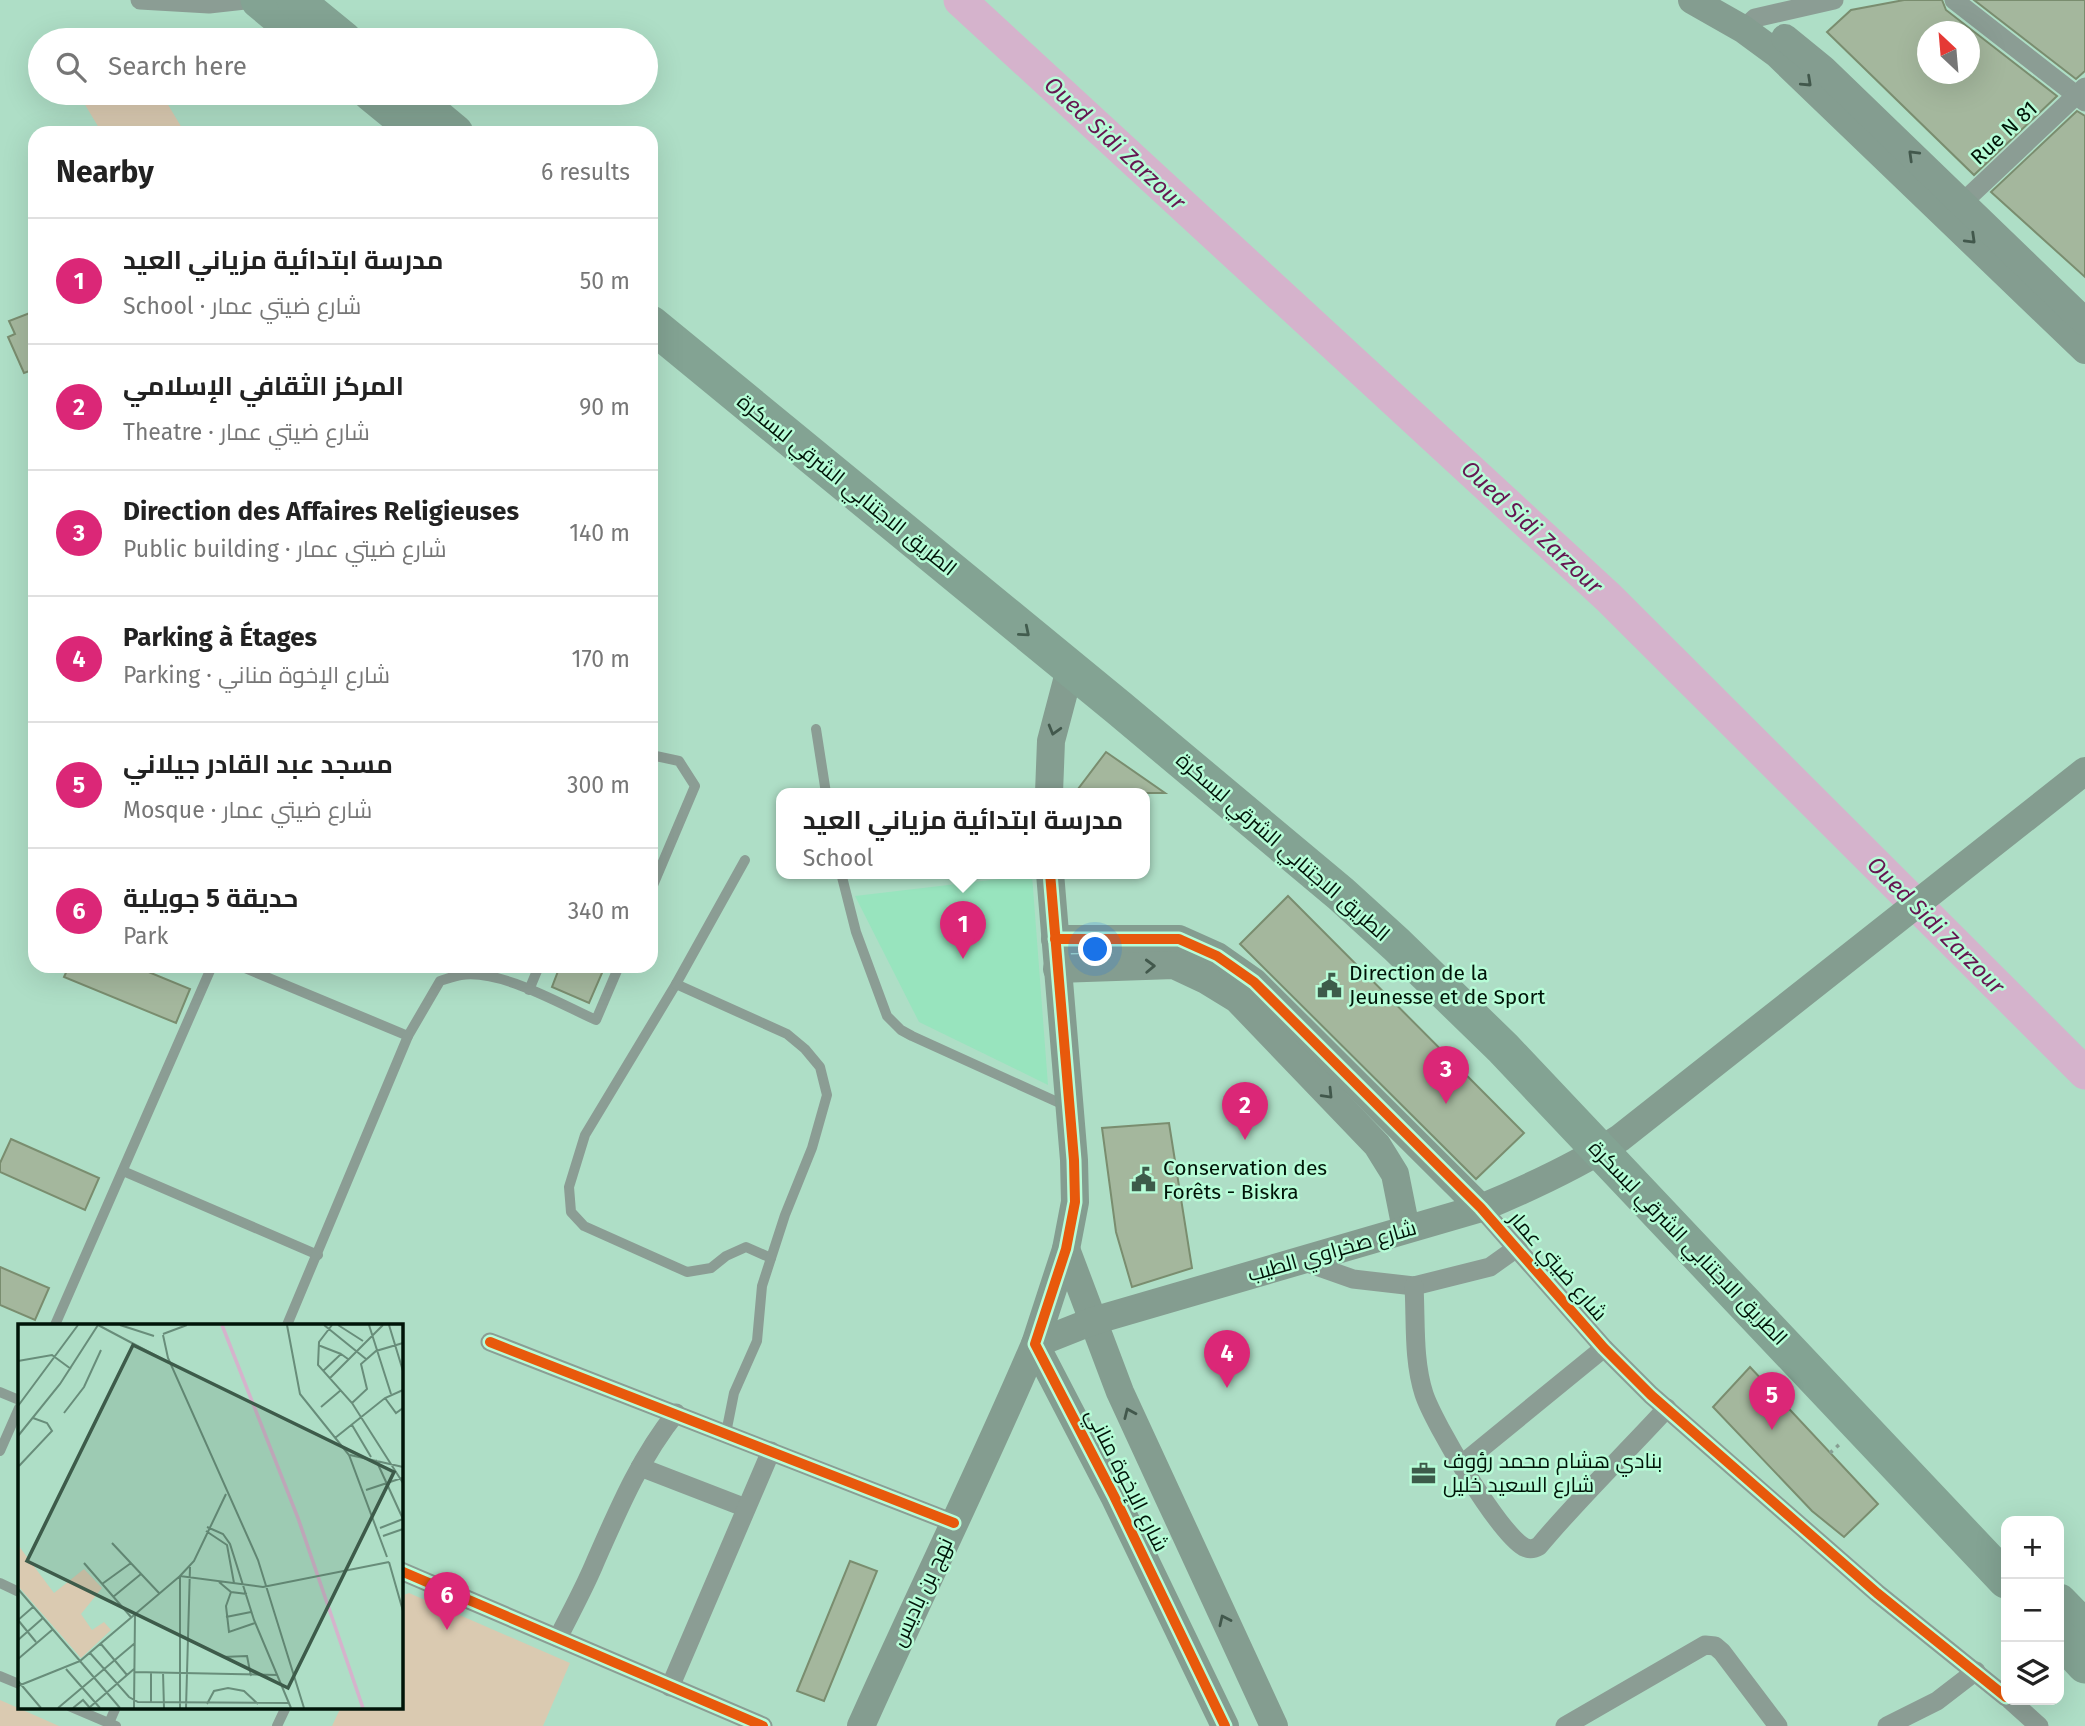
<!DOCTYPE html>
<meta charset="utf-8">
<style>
:root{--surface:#fff;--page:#f2f2f2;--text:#222;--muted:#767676;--line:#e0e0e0;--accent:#db2777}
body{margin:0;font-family:"Fira Sans",Cairo,sans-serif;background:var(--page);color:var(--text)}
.controls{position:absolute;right:21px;bottom:21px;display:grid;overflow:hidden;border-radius:14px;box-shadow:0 7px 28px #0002}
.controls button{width:63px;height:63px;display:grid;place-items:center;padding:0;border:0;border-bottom:2px solid var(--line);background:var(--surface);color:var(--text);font:35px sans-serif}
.compass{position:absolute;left:1917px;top:21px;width:63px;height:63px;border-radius:50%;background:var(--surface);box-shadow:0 7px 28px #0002;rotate:334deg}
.you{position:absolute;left:1096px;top:950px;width:24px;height:24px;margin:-18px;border:5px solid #fff;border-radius:50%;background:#1a73e8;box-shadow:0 0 0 10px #1a73e833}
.badge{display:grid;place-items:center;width:46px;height:46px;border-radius:50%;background:var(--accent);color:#fff;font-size:23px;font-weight:700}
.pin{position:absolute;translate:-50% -58px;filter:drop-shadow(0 2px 4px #0008)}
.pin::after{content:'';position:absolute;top:37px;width:24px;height:21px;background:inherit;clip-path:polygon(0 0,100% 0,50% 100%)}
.popup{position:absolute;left:776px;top:788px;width:374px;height:91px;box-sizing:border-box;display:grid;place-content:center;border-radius:14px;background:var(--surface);filter:drop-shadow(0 2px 5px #0005);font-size:23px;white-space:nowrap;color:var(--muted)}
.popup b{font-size:26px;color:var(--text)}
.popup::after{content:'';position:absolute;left:50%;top:100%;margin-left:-14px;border:14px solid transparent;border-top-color:var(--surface)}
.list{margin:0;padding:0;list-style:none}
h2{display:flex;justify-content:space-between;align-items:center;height:91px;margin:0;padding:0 28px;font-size:30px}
h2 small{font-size:23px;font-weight:400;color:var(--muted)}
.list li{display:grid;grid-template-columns:46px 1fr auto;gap:21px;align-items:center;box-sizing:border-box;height:126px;padding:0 28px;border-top:2px solid var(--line)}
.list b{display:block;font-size:26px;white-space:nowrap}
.list p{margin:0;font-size:23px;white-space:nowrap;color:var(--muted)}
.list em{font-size:23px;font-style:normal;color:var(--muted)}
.icon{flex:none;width:38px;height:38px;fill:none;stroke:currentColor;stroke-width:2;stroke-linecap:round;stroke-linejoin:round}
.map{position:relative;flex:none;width:2085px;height:1726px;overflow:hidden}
.search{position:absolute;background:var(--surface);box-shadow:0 7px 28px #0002;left:28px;top:28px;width:630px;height:77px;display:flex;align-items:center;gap:18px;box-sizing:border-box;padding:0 24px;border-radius:38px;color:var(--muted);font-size:26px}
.panel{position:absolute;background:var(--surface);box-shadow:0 7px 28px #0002;left:28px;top:126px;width:630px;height:847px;border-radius:21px}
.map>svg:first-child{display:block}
.built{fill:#98e4be}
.green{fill:#dacab1}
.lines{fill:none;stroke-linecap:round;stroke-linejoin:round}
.river{stroke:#d5b3cc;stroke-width:33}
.building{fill:#a4b79d;stroke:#7a8d6f;stroke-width:2;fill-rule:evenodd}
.path{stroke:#879f93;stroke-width:3.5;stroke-dasharray:3.5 5;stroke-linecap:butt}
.lane{stroke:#8b9d94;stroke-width:10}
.street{stroke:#8b9d94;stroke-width:19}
.secondary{stroke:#849d90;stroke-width:28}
.highway{stroke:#83a393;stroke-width:37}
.cycleway-casing{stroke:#b7fcd7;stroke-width:15}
.cycleway{stroke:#e8590c;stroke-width:10}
.oneway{stroke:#42584c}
.oneway2{stroke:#425c4e}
.labels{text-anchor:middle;stroke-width:5;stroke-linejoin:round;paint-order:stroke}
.street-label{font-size:21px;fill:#001408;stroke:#b7fcd7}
.poi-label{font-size:21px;fill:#001408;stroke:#b7fcd7;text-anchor:start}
.water-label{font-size:23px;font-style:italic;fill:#651651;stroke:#b7fcd7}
.inset-river{fill:none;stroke:#d5b3cc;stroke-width:3.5}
.inset-road{fill:none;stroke:#688d7a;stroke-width:2}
.view{fill:#3d5b4a;fill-opacity:0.15;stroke:#3d5b4a;stroke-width:3.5}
.inset-edge{fill:none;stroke:#001408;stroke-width:3.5}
</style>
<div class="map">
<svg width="2085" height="1726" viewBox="0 0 2085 1726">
<rect width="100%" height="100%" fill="#aedec6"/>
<polygon class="built" points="1032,875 1048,1085 919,1022 855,896"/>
<g class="green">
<polygon points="78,93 161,93 185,133 102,133"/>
<polygon points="409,1593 570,1663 543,1726 332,1726 341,1707 401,1707 401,1596"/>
<polygon points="0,1700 59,1726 0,1726"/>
</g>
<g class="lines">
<polyline class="river" points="960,0 1609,598 2085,1073"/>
</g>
<g class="building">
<path d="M1904 0H1942L1946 10 2057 96 1974 175 1827 32 1851 10ZM1928 32H1970V74H1928Z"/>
<polygon points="1974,0 2085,0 2085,71 2076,79"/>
<polygon points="2077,111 2085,116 2085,277 1991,192"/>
<polygon points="35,311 35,369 24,373 8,337 15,334 9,321"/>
<polygon points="1106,752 1165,793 1075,793"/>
<polygon points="1288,896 1524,1133 1476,1179 1240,944"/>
<polygon points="69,966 134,966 190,989 176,1023 64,977"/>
<polygon points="560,966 605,966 589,1003 552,987"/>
<polygon points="1169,1123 1192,1268 1132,1287 1116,1232 1102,1128"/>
<polygon points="11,1139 99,1178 85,1210 0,1172 0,1163"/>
<polygon points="0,1267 49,1288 35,1320 0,1305"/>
<polygon points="1750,1367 1878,1504 1844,1537 1812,1511 1713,1407"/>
<polygon points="850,1561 877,1571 824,1701 797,1691"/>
</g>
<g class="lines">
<polyline class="path" points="1830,1453 1842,1442"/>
<g class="lane">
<polyline points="816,729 826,793"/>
<polyline points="651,755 679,761 695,786 651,890"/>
<polyline points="745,860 676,984 585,1135 569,1187 571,1212 584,1226 687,1272 711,1268 726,1256 746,1247 771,1258"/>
<polyline points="841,873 856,932 887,1016 901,1030 912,1036 1064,1105"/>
<polyline points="240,966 408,1036"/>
<polyline points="676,984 787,1034 805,1049 820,1067 827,1095 812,1148 785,1215 762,1286 757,1341 734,1393 726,1433"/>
<polyline points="529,990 539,966"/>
<polyline points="123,1171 318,1255"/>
<polyline points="55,1325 212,966"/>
<path d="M287 1325 408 1036 440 981C447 979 454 976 461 975 501 969 560 1004 596 1020L619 966"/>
<polyline points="0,1392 19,1400"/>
<polyline points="0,1451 19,1408"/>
<polyline points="0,1583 19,1592"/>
<polyline points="0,1676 19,1684"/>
<polyline points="71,1707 116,1726"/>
<polyline points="109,1723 116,1707"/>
<polyline points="277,1726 286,1707"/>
</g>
<g class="street">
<polyline points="140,0 209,4 245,0"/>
<polyline points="1954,0 2085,102"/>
<polyline points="1743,29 1755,18 1834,0"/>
<polyline points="1962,203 2085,87"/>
<polyline points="1481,1208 1604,1348 1651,1395 1877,1593 2006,1697"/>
<polyline points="1299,1260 1353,1279 1414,1286 1490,1267 1518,1247"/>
<path d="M1414 1286C1416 1321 1413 1360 1424 1394 1434 1424 1498 1532 1524 1547 1530 1550 1534 1549 1539 1546 1579 1498 1625 1454 1667 1408"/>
<polyline points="490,1342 954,1523"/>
<polyline points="1462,1464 1604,1348"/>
<polyline points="640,1467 746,1508"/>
<polyline points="401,1571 763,1726"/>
<path d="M558 1638C571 1612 585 1587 596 1560 619 1508 640 1458 676 1413"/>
<polyline points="670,1687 771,1451"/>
<polyline points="2010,1700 2039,1726"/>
<polyline points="1565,1726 1705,1645 1715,1646 1722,1652 1778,1726"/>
<polyline points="1887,1726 1937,1701 1976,1671"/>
</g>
<g class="secondary">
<polyline points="1692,0 1743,29 1777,54 2085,350"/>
<polyline points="1785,38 1823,69 2085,322"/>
<polyline points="1049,793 1051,741 1070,669"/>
<polyline points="1050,873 1074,1160 1075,1202 1066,1249 1035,1344 1114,1496 1225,1726"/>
<polyline points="1055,939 1179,939 1217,956 1254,982 1481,1208"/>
<polyline points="1057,969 1174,965 1206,980 1237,999 1377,1145 1395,1174 1406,1229"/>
<polyline points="1066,1249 1120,1392 1274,1726"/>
<path d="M861 1726C918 1598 980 1473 1035 1344L1093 1321 1481 1208C1529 1188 1577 1166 1620 1138L2085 771"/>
</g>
<g class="highway">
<polyline points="259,0 307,40"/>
<polyline points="295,0 344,40"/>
<polyline points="371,93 420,133"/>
<polyline points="407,93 455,133"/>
<polyline points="651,324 1119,708 1341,894 1397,945 1503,1048 2006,1580"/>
<polyline points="2059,1602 2085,1629"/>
<polyline points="2059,1637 2085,1665"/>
</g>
<defs>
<g id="cycleway">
<polyline points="1050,873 1074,1160 1075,1202 1066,1249 1035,1344 1114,1496 1225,1726"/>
<polyline points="1055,939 1179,939 1217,956 1254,982 1481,1208 1604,1348 1651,1395 1877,1593 2006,1697"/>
<polyline points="490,1342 954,1523"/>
<polyline points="401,1571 763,1726"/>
</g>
</defs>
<use href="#cycleway" class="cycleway-casing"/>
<use href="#cycleway" class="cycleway"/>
</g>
<defs><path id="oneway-chevron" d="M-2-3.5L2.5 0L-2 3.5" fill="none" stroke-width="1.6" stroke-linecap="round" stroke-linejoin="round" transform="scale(1.75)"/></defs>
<g class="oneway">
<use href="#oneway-chevron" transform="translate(1807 82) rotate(43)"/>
<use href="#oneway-chevron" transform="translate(1913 155) rotate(-136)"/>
<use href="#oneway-chevron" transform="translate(1971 239) rotate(44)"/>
<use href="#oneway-chevron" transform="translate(1054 730) rotate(106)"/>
<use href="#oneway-chevron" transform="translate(1150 966) rotate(-2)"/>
<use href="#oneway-chevron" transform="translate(1328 1094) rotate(46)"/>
<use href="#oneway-chevron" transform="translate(1129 1413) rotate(-114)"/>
<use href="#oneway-chevron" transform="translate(1224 1620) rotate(-115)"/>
</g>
<use class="oneway2" href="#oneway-chevron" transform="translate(1025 632) rotate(40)"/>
<defs>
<symbol id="civic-bare" viewBox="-9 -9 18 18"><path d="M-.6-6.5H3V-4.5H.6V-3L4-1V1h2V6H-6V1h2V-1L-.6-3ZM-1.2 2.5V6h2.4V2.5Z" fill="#3d5b4a" stroke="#b7fcd7" stroke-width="2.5" paint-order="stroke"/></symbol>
<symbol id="office-bare" viewBox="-9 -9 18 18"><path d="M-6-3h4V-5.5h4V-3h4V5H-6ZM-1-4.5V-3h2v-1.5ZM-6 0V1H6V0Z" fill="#3d5b4a" stroke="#b7fcd7" stroke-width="2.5" paint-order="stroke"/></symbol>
</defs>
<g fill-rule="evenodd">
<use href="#civic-bare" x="1312" y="968" width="35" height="35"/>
<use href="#civic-bare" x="1126" y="1162" width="35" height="35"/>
<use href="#office-bare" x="1406" y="1456" width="35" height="35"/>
</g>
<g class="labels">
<g class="street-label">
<text transform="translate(2004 133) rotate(-43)" y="7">Rue N 81</text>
<text transform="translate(847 485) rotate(39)" y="7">الطريق الاجتنابي الشرقي لبسكرة</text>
<text transform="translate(1283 847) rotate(41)" y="7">الطريق الاجتنابي الشرقي لبسكرة</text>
<text transform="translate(1688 1243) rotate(46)" y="7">الطريق الاجتنابي الشرقي لبسكرة</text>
<text transform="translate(1332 1251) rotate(-16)" y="7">شارع صخراوي الطيب</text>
<text transform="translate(1558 1266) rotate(49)" y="7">شارع ضيتي عمار</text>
<text transform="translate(1127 1480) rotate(63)" y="7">شارع الإخوة مناني</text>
<text transform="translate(922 1592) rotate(-65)" y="7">نهج بن باديس</text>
</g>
<g class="poi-label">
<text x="1349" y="980">Direction de la<tspan x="1349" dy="24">Jeunesse et de Sport</tspan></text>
<text x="1163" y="1175">Conservation des<tspan x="1163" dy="24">Forêts - Biskra</tspan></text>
<text x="1443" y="1468">بنادي هشام محمد رؤوف<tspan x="1443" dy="24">شارع السعيد خليل</tspan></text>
</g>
<g class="water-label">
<text transform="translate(1115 143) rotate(43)" y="8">Oued Sidi Zarzour</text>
<text transform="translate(1532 527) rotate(43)" y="8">Oued Sidi Zarzour</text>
<text transform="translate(1936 925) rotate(45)" y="8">Oued Sidi Zarzour</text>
</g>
</g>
<g transform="translate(18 1324)">
<rect width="385" height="385" fill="#aedec6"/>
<path d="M0 221 36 269 66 245 84 264 63 290 74 306 86 298 93 306 63 334 0 262Z" fill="#dacab1"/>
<path class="inset-river" d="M204 1 280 194 345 384"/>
<path class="inset-road" d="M80 1 146 36M102 1 136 12M269 1 282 70 331 131 369 233M306 1 348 35M314 1 301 18 300 41 334 79 385 159M320 1 345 17M351 1 373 70M371 1 385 47M145 10 169 1M145 11 150 34 240 236 286 384M300 21 323 30M0 37 34 31 53 45M305 47 323 30 330 35M312 54 365 1M367 74 378 89 385 84M334 79 349 65 343 40 358 27 385 19M0 82 60 1M303 83 323 66M46 89 66 63 83 26M334 101 353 133M0 112 42 60 80 1M317 114 367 74 385 66M332 131 385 143M358 136 385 195M1 142 34 107 29 99 15 94M348 166 384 154M189 203 205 210 212 220 236 296 273 384M362 204 385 195M188 207 209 221 216 259M365 212 385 205M94 219 141 269M371 238 385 287M66 239 113 293M201 258 213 268 229 270M84 260 113 239M0 265 62 337 162 252 245 263 371 238M213 268 208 282 211 308 237 299M95 273 123 250M15 283 0 296 18 318M208 293 233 288M0 316 25 294M83 320 109 351M72 329 111 373 120 378 271 379M204 333 229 332 233 352M0 335 34 306M48 345 82 384M116 348 260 351M133 348V379M145 348 146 384M0 357 23 384M0 362 62 337 102 384M189 380 196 367 210 364 226 367 240 380M72 383 116 345M40 384 117 319M55 384 65 376 72 384M116 384 117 290M162 384V252L176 237 208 170M168 384 172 243"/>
<path class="view" d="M115 21 376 148 270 364 9 237Z"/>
<rect width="385" height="385" class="inset-edge"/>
</g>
</svg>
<div class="controls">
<button>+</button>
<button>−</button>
<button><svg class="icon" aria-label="layers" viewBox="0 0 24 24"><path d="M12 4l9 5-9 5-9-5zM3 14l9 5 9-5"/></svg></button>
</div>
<svg class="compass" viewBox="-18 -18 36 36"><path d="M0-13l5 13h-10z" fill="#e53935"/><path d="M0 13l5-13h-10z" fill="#767676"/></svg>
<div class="you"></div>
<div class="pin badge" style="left:963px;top:959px">1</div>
<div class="popup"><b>مدرسة ابتدائية مزياني العيد</b>School</div>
<div class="pin badge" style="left:1245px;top:1140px">2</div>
<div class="pin badge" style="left:1446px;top:1104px">3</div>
<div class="pin badge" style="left:1227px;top:1388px">4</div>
<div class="pin badge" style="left:1772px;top:1430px">5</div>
<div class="pin badge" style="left:447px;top:1630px">6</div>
<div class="search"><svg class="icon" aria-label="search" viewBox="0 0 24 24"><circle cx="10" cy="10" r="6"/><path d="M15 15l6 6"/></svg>Search here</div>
<section class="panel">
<h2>Nearby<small>6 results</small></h2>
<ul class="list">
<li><span class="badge">1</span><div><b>مدرسة ابتدائية مزياني العيد</b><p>School · شارع ضيتي عمار</p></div><em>50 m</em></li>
<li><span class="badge">2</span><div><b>المركز الثقافي الإسلامي</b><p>Theatre · شارع ضيتي عمار</p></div><em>90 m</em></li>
<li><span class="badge">3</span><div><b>Direction des Affaires Religieuses</b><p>Public building · شارع ضيتي عمار</p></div><em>140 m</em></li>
<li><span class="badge">4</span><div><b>Parking à Étages</b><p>Parking · شارع الإخوة مناني</p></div><em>170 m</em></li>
<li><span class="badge">5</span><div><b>مسجد عبد القادر جيلاني</b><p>Mosque · شارع ضيتي عمار</p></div><em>300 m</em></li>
<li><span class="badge">6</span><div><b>حديقة 5 جويلية</b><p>Park</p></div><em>340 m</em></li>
</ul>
</section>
</div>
